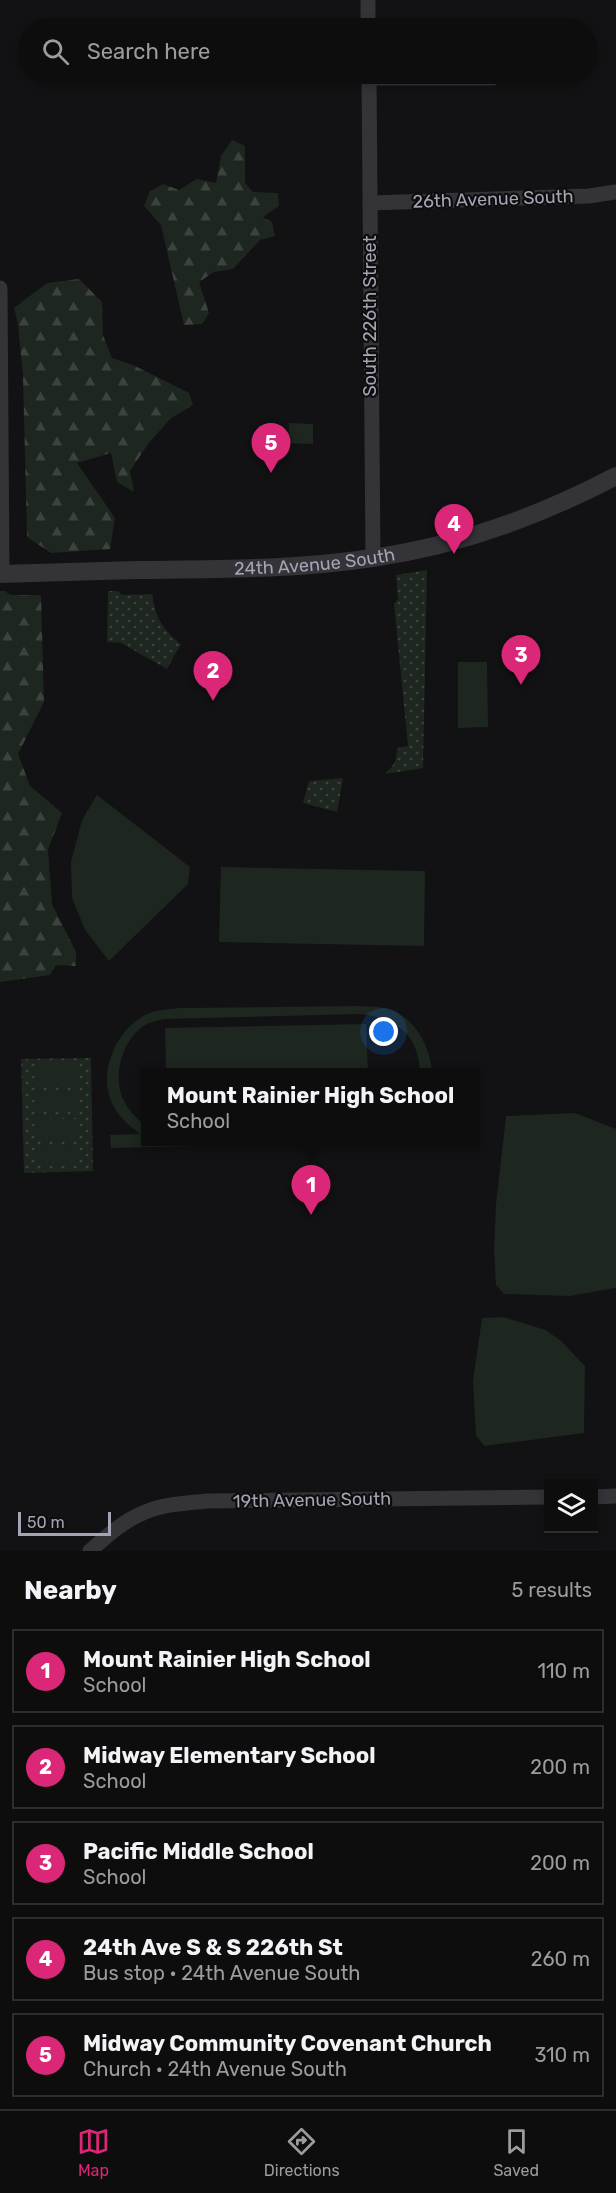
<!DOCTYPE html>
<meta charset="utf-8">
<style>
:root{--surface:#0e0d0e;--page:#1c1b1c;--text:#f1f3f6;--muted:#9b9c9e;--line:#2e2d2e;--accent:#db2777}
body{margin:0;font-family:Rubik,sans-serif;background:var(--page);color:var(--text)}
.controls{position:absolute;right:18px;bottom:18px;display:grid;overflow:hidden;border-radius:0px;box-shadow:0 3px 9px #0003}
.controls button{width:54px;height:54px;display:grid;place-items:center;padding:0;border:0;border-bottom:2px solid var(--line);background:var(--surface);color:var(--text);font:30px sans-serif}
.scale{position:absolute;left:18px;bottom:15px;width:93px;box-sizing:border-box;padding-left:6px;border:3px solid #a3a4b4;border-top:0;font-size:16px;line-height:21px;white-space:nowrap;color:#a3a4b4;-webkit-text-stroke:4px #0d0d0e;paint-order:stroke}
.you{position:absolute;left:384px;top:1032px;width:21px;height:21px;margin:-15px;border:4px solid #fff;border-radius:50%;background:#1a73e8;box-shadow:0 0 0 9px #1a73e833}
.badge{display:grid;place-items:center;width:39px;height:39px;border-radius:50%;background:var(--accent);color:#fff;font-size:20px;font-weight:700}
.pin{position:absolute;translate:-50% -50px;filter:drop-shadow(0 2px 3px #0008)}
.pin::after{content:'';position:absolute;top:32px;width:21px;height:18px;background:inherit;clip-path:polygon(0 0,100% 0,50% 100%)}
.popup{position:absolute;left:141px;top:1068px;width:339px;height:78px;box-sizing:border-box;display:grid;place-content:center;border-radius:0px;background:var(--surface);filter:drop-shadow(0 2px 4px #0005);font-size:20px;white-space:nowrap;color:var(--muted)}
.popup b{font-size:22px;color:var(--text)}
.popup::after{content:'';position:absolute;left:50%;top:100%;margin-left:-12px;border:12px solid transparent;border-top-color:var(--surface)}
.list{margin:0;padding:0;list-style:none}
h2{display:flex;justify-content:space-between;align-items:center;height:78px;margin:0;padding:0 24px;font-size:26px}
h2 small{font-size:20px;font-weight:400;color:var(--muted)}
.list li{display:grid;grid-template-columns:39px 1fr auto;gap:18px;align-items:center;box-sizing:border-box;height:84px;margin:0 12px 12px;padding:0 12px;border:2px solid var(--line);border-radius:0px}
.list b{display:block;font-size:22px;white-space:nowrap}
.list p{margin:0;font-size:20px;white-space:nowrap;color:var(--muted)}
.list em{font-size:20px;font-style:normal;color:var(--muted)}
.icon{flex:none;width:33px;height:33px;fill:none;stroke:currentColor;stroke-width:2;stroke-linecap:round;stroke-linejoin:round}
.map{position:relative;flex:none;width:616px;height:1551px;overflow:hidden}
.search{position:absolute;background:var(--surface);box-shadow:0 3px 9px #0003;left:18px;right:18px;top:18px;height:66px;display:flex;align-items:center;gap:15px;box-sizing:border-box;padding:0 21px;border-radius:33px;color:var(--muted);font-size:22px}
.sheet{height:558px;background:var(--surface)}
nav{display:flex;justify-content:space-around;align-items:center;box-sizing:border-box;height:84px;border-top:2px solid var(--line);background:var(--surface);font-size:16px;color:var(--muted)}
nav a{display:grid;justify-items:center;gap:3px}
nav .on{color:var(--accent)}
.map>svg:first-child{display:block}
.grass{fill:url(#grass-dots)}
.forest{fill:url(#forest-firs)}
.pitch{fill:#1e2620}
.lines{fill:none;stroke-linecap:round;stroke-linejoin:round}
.minor{stroke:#333338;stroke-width:15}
.tertiary{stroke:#333338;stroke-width:18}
.labels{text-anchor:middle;stroke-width:4.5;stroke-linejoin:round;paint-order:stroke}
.street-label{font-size:18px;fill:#a3a4b4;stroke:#0d0d0e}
</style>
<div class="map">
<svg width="616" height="1551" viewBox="0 0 616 1551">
<defs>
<pattern id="grass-dots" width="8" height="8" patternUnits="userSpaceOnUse" patternTransform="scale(1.5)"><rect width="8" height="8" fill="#1e2620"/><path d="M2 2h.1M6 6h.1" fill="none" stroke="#3c423e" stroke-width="1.8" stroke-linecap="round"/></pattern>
<pattern id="forest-firs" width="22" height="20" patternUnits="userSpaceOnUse" patternTransform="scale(1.5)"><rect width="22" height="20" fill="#1e2620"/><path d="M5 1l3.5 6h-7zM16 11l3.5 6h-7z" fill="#3c423e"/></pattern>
</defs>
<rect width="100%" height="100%" fill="#121113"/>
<g class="grass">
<path d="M427 570 423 768 385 774C394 766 397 760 397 748L408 746 394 604 398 599 396 575Z"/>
<path d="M108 591H118L122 595 152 594C155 617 163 630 181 644L167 669 121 643 107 642Z"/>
<polygon points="343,778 337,812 303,803 309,781"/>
<polygon points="91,1058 93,1171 24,1173 21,1059"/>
</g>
<g class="forest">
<polygon points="232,140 245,146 245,183 253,192 278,193 279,206 263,217 272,222 275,236 260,240 233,269 214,272 199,282 209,313 202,324 184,325 161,225 144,206 150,191 163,184 179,190 197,179 216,183 221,156"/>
<polygon points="79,279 102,302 103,335 112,358 133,365 189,393 193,405 170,419 148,444 130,471 134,492 117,482 111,453 77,463 115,518 110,549 51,553 27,537 23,376 18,324 14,308 47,283"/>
<polygon points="0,591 5,591 10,595 41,595 44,702 18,754 30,786 62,813 48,849 52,904 76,952 76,966 56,965 50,975 0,982"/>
</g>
<g class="pitch">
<polygon points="289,423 313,424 313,444 288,443"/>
<polygon points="458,662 487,662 488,727 458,728"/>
<polygon points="97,795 190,867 188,884 109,961 85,930 72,898 71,862 82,820"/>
<polygon points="221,867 425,871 424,946 219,942"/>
<path d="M359 1006C368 1007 379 1006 388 1009 415 1017 430 1046 432 1072H420C418 1034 397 1018 360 1014L163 1019C158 1021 150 1022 145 1025 123 1039 113 1073 122 1097 127 1109 136 1118 146 1126V1142H397L111 1148 110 1135 140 1134C130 1126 120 1118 114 1107 96 1075 115 1030 147 1014 157 1010 168 1009 179 1008Z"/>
<polygon points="366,1024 368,1072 166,1072 165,1028"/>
<rect x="35" y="1064" width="44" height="20"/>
<rect x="35" y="1091" width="44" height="20"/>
<polygon points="575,1113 616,1129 616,1288 569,1296 504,1294 496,1285 494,1250 496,1204 506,1116"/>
<polygon points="35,1118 79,1119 79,1139 35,1139"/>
<polygon points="79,1145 79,1166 35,1166 35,1146"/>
<polygon points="503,1317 546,1330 561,1341 585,1366 584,1433 484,1446 476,1435 473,1381 482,1318"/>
</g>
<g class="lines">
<g class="minor">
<polyline points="368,0 368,28"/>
<polyline points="369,74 373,558"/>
<polyline points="369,78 493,78"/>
<polyline points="370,203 589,196 616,192"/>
<polyline points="0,288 2,573"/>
<polyline points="594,1497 616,1496"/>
<path d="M90 1551C106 1537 123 1521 143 1513 163 1504 186 1503 208 1501L548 1497"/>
</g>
<path class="tertiary" id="s1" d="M0 574C45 573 91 571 136 570 215 569 294 570 372 558 457 546 540 516 616 476"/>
</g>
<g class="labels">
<g class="street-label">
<text transform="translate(493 199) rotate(-2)" y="6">26th Avenue South</text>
<text transform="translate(370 316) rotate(-90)" y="6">South 226th Street</text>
<text dy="6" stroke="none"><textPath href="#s1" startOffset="315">24th Avenue South</textPath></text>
<text transform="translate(312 1500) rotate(-1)" y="6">19th Avenue South</text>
</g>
</g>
</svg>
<div class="controls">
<button><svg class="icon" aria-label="layers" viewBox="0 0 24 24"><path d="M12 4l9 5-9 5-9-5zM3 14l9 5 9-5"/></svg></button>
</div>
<div class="scale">50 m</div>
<div class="you"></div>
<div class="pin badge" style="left:311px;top:1215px">1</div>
<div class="popup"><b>Mount Rainier High School</b>School</div>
<div class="pin badge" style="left:213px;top:701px">2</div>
<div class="pin badge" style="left:521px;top:685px">3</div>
<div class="pin badge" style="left:454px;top:554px">4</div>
<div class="pin badge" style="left:271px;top:473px">5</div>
<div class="search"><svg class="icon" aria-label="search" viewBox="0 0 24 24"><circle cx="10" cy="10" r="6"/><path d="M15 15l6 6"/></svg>Search here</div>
</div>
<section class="sheet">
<h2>Nearby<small>5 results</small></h2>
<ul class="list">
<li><span class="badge">1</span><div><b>Mount Rainier High School</b><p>School</p></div><em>110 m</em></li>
<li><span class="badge">2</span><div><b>Midway Elementary School</b><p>School</p></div><em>200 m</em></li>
<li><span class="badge">3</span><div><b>Pacific Middle School</b><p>School</p></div><em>200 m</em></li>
<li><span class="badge">4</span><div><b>24th Ave S &amp; S 226th St</b><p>Bus stop · 24th Avenue South</p></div><em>260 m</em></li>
<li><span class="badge">5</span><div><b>Midway Community Covenant Church</b><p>Church · 24th Avenue South</p></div><em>310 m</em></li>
</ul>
</section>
<nav>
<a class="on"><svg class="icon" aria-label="map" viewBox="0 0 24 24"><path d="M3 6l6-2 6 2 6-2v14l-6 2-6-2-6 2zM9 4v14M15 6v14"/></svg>Map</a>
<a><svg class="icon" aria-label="directions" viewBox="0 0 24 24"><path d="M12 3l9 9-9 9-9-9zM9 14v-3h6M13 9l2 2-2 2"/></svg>Directions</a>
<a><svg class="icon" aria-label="saved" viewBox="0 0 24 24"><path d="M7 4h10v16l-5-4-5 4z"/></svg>Saved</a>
</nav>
